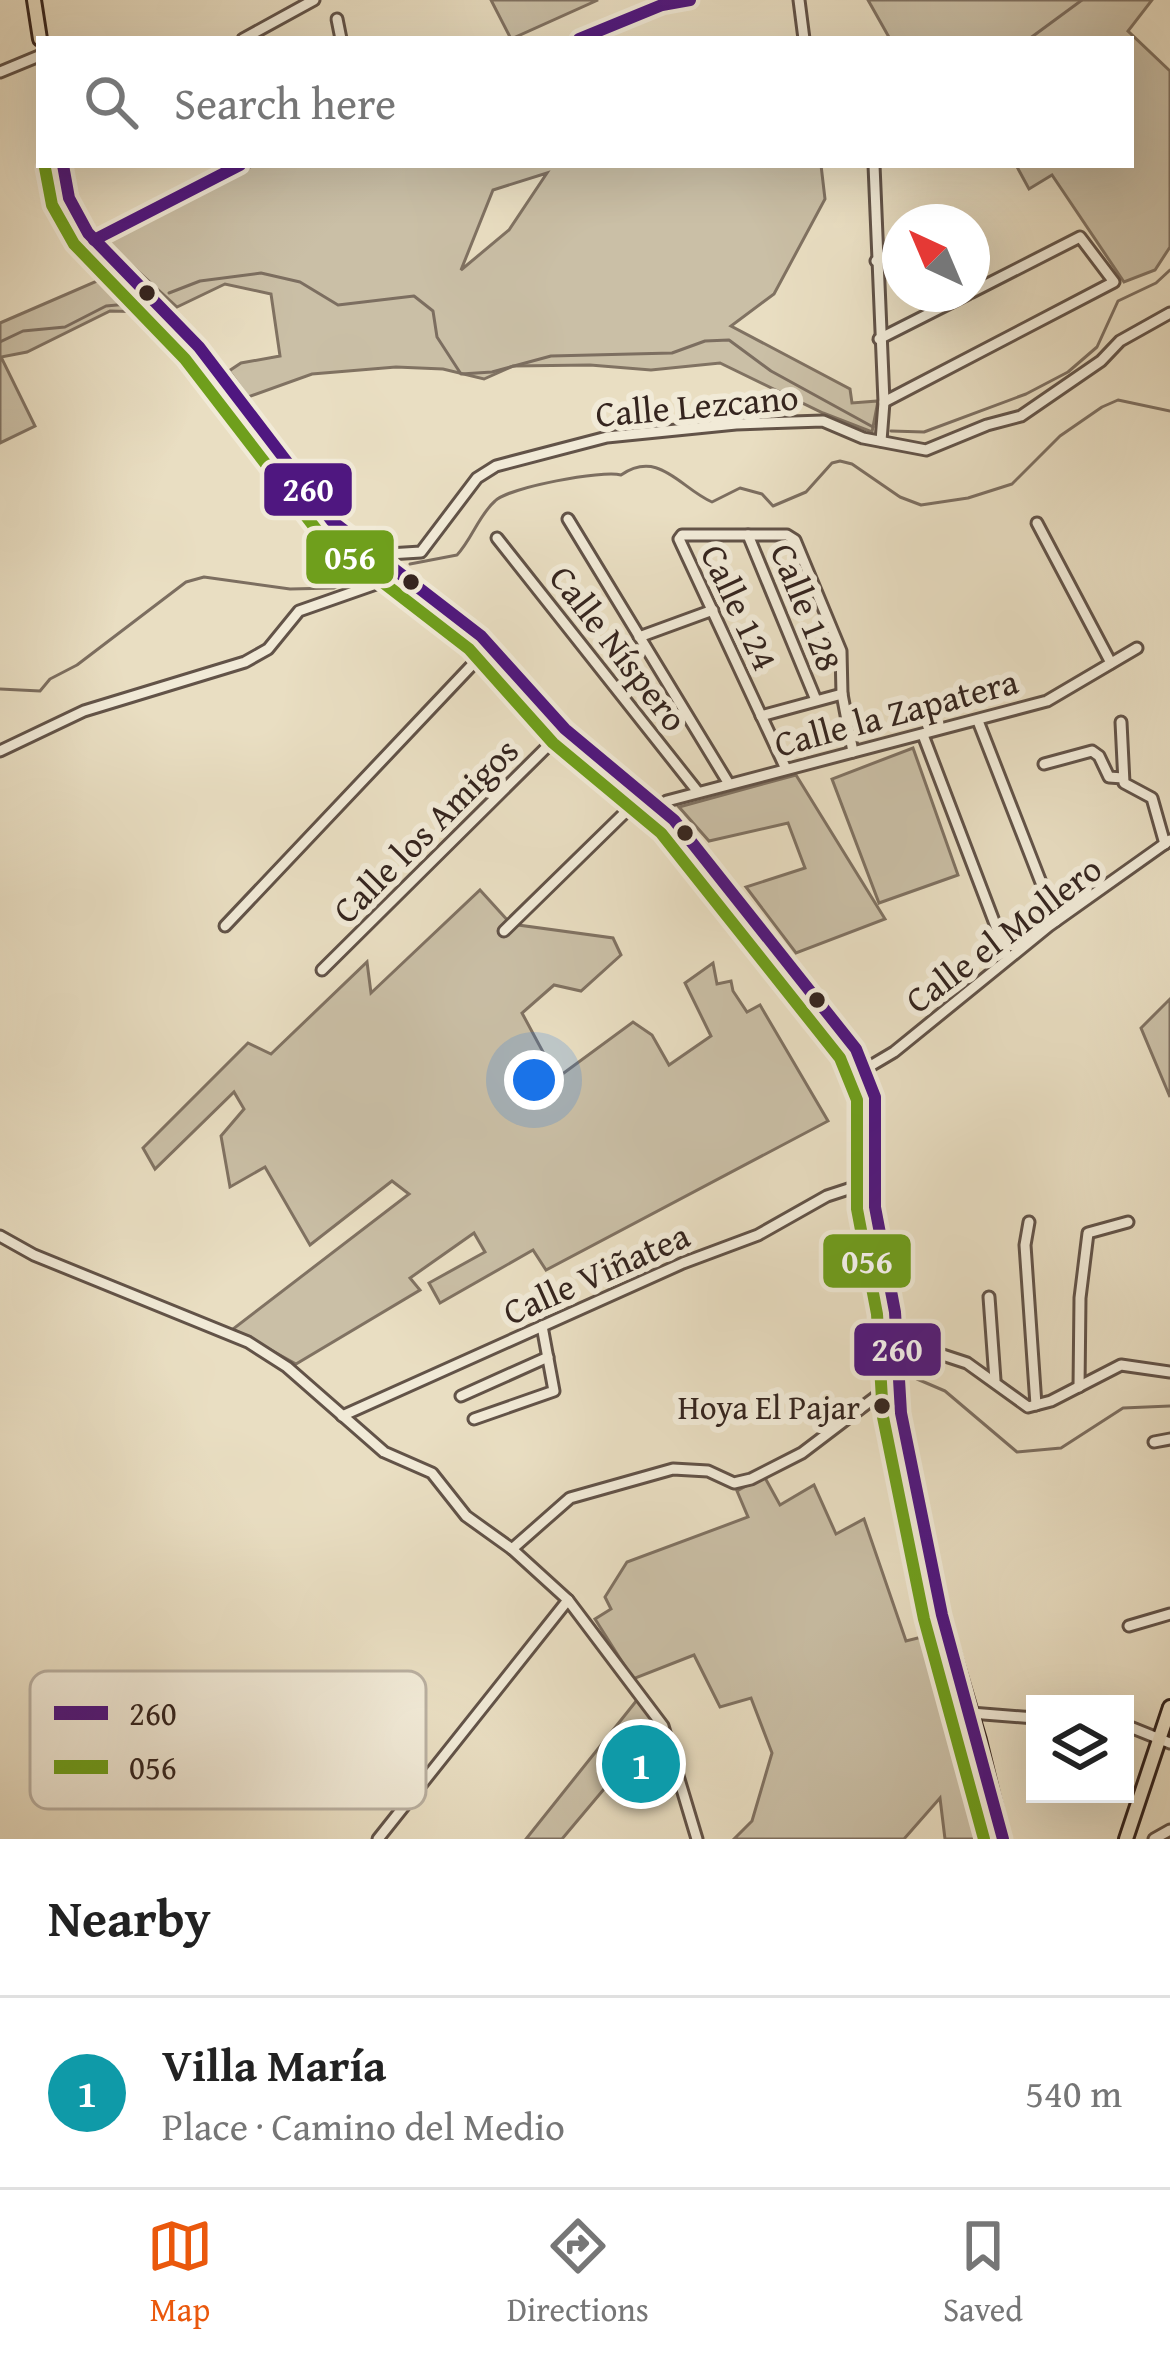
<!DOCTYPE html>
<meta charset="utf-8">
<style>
:root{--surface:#fff;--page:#f6f6f6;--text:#222;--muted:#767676;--line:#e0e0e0;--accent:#ea580c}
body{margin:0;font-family:"Gentium Book Plus",serif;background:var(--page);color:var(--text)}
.controls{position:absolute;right:36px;bottom:36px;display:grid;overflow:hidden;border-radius:0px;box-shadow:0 12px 48px #0002}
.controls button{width:108px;height:108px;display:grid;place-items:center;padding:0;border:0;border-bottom:3px solid var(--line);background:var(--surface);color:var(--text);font:60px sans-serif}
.compass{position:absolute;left:882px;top:204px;width:108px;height:108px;border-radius:50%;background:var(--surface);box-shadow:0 12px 48px #0002;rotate:316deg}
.you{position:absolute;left:534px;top:1080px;width:42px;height:42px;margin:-30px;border:9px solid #fff;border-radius:50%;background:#1a73e8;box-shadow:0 0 0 18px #1a73e833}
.badge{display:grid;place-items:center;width:78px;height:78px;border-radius:50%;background:var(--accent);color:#fff;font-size:39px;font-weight:700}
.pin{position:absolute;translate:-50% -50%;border:6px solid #fff;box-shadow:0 3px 12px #0006}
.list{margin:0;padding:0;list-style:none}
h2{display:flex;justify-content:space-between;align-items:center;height:156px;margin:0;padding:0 48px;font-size:51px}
h2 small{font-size:39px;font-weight:400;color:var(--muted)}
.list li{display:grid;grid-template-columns:78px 1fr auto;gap:36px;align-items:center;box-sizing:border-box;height:192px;padding:0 48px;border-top:3px solid var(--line)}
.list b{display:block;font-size:45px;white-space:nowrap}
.list p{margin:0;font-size:39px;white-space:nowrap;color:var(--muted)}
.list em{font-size:39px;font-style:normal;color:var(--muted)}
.icon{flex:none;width:66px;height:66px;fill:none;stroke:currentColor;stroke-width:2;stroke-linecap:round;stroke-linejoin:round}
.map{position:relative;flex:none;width:1170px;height:1839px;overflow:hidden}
.search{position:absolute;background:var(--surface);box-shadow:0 12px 48px #0002;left:36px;right:36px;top:36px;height:132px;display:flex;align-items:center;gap:30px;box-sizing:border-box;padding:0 42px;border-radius:0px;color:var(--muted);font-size:45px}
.sheet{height:348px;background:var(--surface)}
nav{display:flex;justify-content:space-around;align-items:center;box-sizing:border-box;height:168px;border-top:3px solid var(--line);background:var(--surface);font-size:33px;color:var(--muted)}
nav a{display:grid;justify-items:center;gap:6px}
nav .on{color:var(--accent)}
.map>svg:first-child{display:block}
.green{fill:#cabfa6;stroke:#807262;stroke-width:3;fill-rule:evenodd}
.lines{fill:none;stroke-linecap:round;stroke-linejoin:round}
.stream{stroke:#7c6e60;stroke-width:3}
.minor-casing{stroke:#625348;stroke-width:15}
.major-casing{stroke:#35251f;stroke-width:18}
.minor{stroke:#f1ead7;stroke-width:9}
.major{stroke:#e9dec2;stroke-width:12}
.bus-1-casing{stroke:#f1ead7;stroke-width:21}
.bus-2-casing{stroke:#f1ead7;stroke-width:21}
.bus-1{stroke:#4f1780;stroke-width:12}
.bus-2{stroke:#6f9f1c;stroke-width:12}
.bus-dot{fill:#35251f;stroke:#f1ead7;stroke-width:4.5}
.labels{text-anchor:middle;stroke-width:12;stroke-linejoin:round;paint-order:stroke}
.bus-label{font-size:33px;fill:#35251f;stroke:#f1ead7;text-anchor:end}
.street-label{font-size:36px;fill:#35251f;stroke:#f1ead7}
.key{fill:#f1ead7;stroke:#b9afa0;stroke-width:3}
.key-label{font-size:33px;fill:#35251f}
.line-badge{stroke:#f1ead7;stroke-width:4.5}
.badge-label{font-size:33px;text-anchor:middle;font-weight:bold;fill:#fff}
</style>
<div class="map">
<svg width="1170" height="1839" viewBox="0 0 1170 1839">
<rect width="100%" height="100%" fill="#e9dec2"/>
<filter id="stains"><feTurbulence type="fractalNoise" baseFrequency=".00167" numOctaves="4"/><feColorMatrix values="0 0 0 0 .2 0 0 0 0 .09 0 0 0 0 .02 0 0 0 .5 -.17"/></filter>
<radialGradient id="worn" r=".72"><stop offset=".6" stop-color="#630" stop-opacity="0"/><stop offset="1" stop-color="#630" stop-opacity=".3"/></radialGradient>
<g class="green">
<polygon points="491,0 598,0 511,39"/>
<polygon points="868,0 1152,0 1128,31 1170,71 1170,247 1155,270 1124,282 1052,175 1029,189 1016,165 1131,165 1131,39 890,39"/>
<path d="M254 165H821L825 199 774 294 731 326 850 389 852 403 878 401 872 432 823 413 720 363 651 370 590 365 513 366 484 379 443 369 396 367 312 374 248 397 229 371 241 363 280 356 271 294 225 284 177 307 105 241ZM547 173 509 230 461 270 493 190Z"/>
<polygon points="113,274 146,312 110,311 27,352 1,357 35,426 0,443 0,323"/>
<polygon points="913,748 958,875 879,903 832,779"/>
<polygon points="796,775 885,919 796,953 746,887 805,868 788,823 709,841 679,807"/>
<polygon points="480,890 511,924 613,938 621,955 581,991 554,985 522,1013 557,1078 633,1022 652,1035 669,1065 711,1036 685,983 713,963 717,984 731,981 733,991 747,1012 760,1005 828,1121 546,1270 533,1250 440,1303 429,1283 485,1252 474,1233 410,1278 420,1290 296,1364 233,1329 409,1194 392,1181 310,1245 265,1167 230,1187 221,1136 244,1109 234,1092 155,1169 143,1148 248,1043 271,1054 367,962 371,993"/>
<polygon points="1170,999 1170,1097 1141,1028"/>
<polygon points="764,1476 780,1505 814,1485 836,1534 864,1519 906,1641 938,1633 940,1659 974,1746 995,1839 945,1839 940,1798 904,1839 734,1839 752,1821 772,1753 751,1698 720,1707 694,1655 633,1679 595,1619 611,1609 605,1597 627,1562 748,1517 737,1491"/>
<polygon points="637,1700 657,1726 562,1839 526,1839"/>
</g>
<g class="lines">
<g class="stream">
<polyline points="1029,39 1082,0"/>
<polyline points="169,293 200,281 261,273 300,282 338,305 414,296 433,311 437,337 461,374 492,372 551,356 672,353 705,341 729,340 771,371 873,427"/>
<polyline points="0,342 23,331 65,327 106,306 139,303"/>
<polyline points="891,431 924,432 1026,394 1068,372 1097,347 1118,301 1156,283 1170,270"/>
<path d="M410 564 457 555C472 539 479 515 495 501 510 487 602 470 621 475 659 449 680 488 712 502L740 488 762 494 773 506 806 492 832 463 840 461 852 464 900 497 921 505 968 498 1012 484 1060 436 1102 407 1118 400 1170 411"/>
<polyline points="0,689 40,691 50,679 77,665 186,582 204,577 290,589 334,588 361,574 379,572"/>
<polyline points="917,1379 945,1391 1017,1452 1061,1448 1123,1408 1170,1406"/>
</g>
<defs>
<g id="minor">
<polyline points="799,0 804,39"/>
<polyline points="337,19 341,39"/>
<polyline points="243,39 314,0"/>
<polyline points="579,39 662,5 690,0"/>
<polyline points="0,72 39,56"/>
<polyline points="874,165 884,402 881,441"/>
<polyline points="94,240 240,165"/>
<polyline points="876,261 900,248"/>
<polyline points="879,339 968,294"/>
<polyline points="884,402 1114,282 1080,237 972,292"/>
<polyline points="568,519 729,784"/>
<polyline points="1037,523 1111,663"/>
<polyline points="748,535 816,700"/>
<polyline points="497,538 698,792"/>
<polyline points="372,555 421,552 477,478 496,466 607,437 736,424 823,421 863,438 926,450 987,425 1021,416 1101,361 1120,341 1170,313"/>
<polyline points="639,637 713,610"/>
<polyline points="761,716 842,694"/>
<polyline points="978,721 1056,921"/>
<polyline points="1121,722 1124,783 1152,798 1165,844"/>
<polyline points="923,735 1008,958"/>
<polyline points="0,751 84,711 245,662 268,649 299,611 399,576"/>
<polyline points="1044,764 1092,751 1099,756 1109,777 1123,778"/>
<polyline points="786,769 679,539 682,535 787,535 795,540 841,651 842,694 853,752"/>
<polyline points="660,807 667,801 1047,701 1137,648"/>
<polyline points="225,926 491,645"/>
<polyline points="504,931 643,795"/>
<polyline points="322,970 565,729"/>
<polyline points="867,1068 894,1052 1049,926 1170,840"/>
<polyline points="1029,1222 1025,1245 1036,1405"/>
<polyline points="0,1236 34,1255 248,1342 287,1367 384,1452 432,1473 466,1516 512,1549 568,1600 663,1726 697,1839"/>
<polyline points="989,1297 995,1380"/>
<polyline points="897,1340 967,1363 1028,1407 1051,1401 1121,1365 1170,1372"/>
<polyline points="1079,1387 1080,1298 1088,1233 1128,1222"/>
<polyline points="461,1396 548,1357"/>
<polyline points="342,1416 683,1263 758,1235 827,1196 873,1181"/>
<polyline points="474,1419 554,1391 542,1326"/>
<polyline points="1154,1442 1170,1439"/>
<polyline points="512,1549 570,1498 673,1469 708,1471 734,1483 751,1479 802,1453 898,1380"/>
<polyline points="1129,1626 1170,1614"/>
<polyline points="971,1713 1035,1718"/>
<polyline points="1125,1725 1170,1743"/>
<polyline points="378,1839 568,1600"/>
<polyline points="1154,1839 1170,1830"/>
</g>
<g id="major">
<polyline points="34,0 40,39"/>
<polyline points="63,165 69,198 88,233 199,347 332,521 481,636 565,729 674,820 856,1049 875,1097 875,1207 895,1312 901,1413 942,1615 979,1740 1003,1839"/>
<polyline points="1126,1839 1170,1707"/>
</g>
</defs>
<use href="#minor" class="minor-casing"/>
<use href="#major" class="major-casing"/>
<use href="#minor" class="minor"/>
<use href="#major" class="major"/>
<defs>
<g id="bus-1">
<polyline points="579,39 662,5 690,0"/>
<polyline points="63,165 69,198 88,233 199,347 332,521 481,636 565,729 674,820 856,1049 875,1097 875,1207 895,1312 901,1413 942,1615 1003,1839"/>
<polyline points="94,240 240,165"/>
</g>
<polyline id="bus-2" points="45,168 52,205 74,244 185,359 319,533 469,649 553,743 661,833 840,1058 857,1100 857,1209 877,1314 883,1417 924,1619 984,1839"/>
</defs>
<use href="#bus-1" class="bus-1-casing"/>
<use href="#bus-2" class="bus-2-casing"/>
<use href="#bus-1" class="bus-1"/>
<use href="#bus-2" class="bus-2"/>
</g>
<g class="bus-dot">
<circle cx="147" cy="293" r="10"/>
<circle cx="411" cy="582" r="10"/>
<circle cx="685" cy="833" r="10"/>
<circle cx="817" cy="1000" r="10"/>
<circle cx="882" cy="1406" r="10"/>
</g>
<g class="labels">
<g class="bus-label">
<text x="860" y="1419">Hoya El Pajar</text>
</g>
<g class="street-label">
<text transform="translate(697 405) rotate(-5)" y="13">Calle Lezcano</text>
<text transform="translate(740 607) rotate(65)" y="13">Calle 124</text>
<text transform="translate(807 607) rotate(68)" y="13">Calle 128</text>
<text transform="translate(619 648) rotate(52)" y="13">Calle Níspero</text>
<text transform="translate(896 712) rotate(-15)" y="13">Calle la Zapatera</text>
<text transform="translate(425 830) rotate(-45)" y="13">Calle los Amigos</text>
<text transform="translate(1003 934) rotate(-37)" y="13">Calle el Mollero</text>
<text transform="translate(596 1273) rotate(-24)" y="13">Calle Viñatea</text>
</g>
</g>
<rect x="30" y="1671" width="396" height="138" rx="18" class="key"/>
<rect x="54" y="1706" width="54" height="14" fill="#4f1780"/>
<rect x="54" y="1760" width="54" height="14" fill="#6f9f1c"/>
<g class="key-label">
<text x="129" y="1725">260</text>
<text x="129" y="1779">056</text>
</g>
<g class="line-badge">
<rect x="262" y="461" width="92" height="57" rx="12" fill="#4f1780"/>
<rect x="304" y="528" width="92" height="58" rx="12" fill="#6f9f1c"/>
<rect x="821" y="1232" width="92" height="58" rx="12" fill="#6f9f1c"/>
<rect x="852" y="1321" width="91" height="57" rx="12" fill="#4f1780"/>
</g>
<g class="badge-label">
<text x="308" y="501">260</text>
<text x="350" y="569">056</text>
<text x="867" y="1273">056</text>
<text x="897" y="1361">260</text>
</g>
<rect width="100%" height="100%" filter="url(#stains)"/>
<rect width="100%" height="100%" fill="url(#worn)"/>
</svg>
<div class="controls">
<button><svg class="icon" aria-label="layers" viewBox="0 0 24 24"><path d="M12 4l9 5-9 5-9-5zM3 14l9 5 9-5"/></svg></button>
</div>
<svg class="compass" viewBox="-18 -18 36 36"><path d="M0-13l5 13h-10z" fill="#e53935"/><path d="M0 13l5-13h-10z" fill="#767676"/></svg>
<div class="you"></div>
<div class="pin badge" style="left:641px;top:1764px;background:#0f9aa8">1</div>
<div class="search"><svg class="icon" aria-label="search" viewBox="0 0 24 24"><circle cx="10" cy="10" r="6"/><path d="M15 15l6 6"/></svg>Search here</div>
</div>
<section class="sheet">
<h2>Nearby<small></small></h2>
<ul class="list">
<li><span class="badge" style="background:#0f9aa8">1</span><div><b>Villa María</b><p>Place · Camino del Medio</p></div><em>540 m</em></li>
</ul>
</section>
<nav>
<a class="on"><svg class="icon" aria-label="map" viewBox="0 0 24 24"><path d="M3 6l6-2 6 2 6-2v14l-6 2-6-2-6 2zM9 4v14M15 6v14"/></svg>Map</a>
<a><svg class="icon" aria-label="directions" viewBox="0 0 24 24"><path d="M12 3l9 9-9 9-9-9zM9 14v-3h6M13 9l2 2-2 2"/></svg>Directions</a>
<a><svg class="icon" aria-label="saved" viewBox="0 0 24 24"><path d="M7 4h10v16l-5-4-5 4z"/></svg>Saved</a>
</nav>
